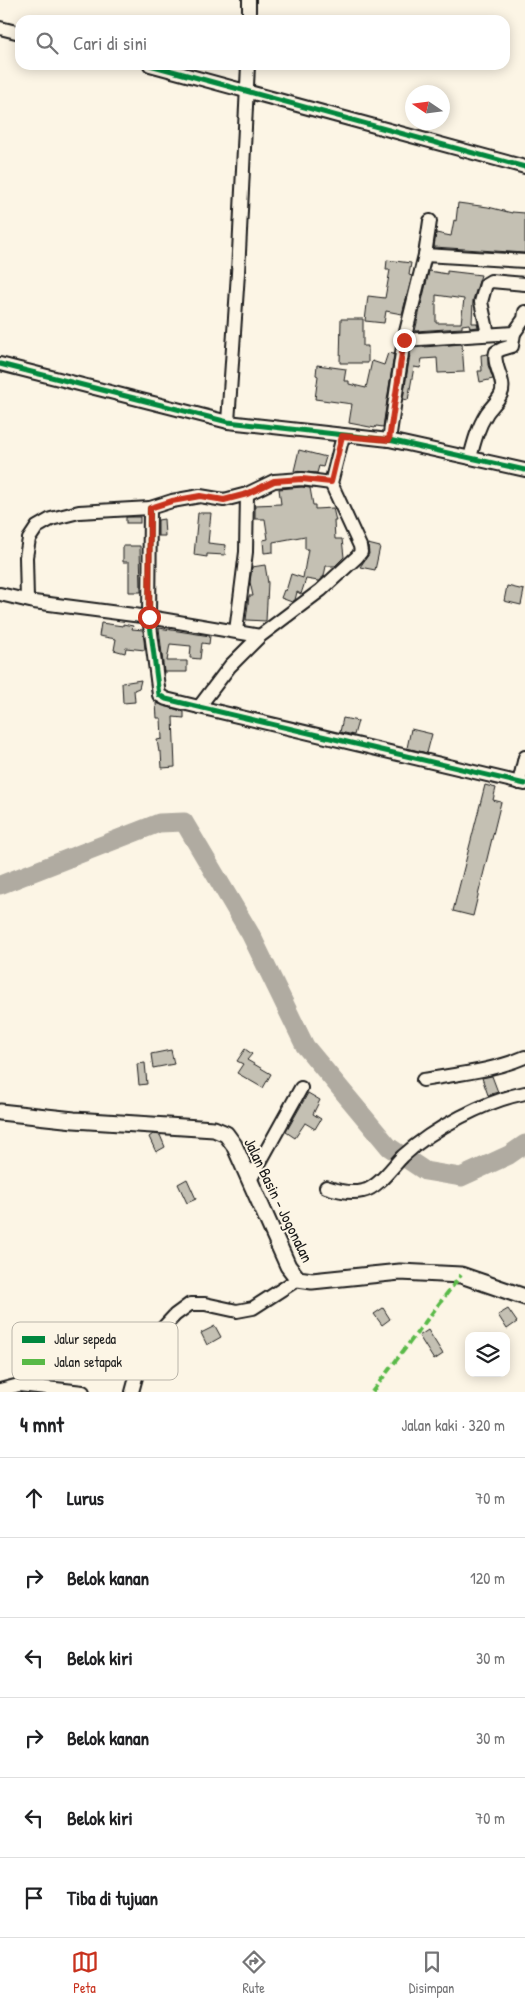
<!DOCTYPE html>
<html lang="id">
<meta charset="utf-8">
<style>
:root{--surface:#fff;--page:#f2f2f2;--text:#202124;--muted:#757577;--line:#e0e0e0;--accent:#c8321e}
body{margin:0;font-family:"Patrick Hand",sans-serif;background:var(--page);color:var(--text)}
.controls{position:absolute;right:15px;bottom:15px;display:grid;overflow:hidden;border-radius:10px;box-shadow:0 2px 12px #0003}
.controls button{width:45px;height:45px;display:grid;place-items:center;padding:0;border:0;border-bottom:1px solid var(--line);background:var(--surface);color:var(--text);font:25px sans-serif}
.compass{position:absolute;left:405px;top:85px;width:45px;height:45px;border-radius:50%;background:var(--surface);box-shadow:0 2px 12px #0003;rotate:283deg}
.stop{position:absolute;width:15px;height:15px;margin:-11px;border:4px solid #c8321e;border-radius:50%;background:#fff}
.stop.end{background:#c8321e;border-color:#fff;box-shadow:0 1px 5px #0008}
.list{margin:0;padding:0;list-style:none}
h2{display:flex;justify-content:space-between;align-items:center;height:65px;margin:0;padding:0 20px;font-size:21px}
h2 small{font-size:16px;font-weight:400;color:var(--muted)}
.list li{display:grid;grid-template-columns:32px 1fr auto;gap:15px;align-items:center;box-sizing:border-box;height:80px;padding:0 20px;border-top:1px solid var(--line)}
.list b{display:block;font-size:19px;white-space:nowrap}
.list em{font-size:16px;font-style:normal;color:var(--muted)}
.icon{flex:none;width:28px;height:28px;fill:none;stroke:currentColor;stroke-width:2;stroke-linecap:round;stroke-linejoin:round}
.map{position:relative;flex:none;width:525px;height:1392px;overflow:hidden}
.search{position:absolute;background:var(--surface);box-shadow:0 2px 12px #0003;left:15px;right:15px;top:15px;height:55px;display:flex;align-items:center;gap:12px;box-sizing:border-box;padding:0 18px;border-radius:15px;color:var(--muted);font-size:19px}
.sheet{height:545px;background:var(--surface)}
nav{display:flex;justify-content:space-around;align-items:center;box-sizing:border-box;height:70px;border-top:1px solid var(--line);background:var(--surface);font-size:14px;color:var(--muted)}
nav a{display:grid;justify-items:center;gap:2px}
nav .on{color:var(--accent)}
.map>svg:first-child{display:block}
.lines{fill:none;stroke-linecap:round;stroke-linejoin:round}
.river{stroke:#b0aba1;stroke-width:19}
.building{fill:#c4c0b3;stroke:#1c1c1c;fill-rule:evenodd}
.minor-casing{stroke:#1c1c1c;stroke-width:16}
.major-casing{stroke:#1c1c1c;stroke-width:19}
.minor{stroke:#fcf5e5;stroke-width:12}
.major{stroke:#fcf5e5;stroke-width:15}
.quiet{stroke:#58b947;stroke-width:4;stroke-dasharray:8 4;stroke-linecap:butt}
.cycleway-casing{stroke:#fcf5e5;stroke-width:8}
.cycleway{stroke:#00873e;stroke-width:5}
.route{stroke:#c8321e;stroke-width:6}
.labels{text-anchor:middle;stroke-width:4;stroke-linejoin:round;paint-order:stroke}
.street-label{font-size:16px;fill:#1c1c1c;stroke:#fcf5e5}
.key{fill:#fcf5e5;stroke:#b9b4a9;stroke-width:1}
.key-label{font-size:14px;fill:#1c1c1c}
</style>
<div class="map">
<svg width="525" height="1392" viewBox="0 0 525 1392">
<rect width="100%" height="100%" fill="#fcf5e5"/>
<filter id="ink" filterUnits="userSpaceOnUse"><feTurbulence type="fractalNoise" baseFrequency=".02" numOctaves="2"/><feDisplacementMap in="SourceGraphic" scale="10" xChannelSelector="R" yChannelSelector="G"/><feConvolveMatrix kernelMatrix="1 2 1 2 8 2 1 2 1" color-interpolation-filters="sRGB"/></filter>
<g filter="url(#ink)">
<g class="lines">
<polyline class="river" points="0,885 159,823 184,822 251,935 305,1046 389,1147 425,1171 461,1177 509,1155 525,1144"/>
</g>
<g class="building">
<polygon points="458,203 488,207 512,213 512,212 525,213 525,253 434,247 436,233 451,236 454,220 456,221"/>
<polygon points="387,260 411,263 409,275 412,276 402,314 386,311 384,323 365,321 368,296 385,298 390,270 386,270"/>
<path d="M429 271 447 274V271L481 275 473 300 472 323H477L478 327 470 328 469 324 462 325V328L415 331ZM436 295 464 299 461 323H436Z"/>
<polygon points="341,319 363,319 363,346 368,346 368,363 340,363"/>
<polygon points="462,344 464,372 438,373 437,358 422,359 420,368 414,367 408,400 403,399 411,348"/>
<polygon points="388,353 394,354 383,427 376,426 375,428 349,423 352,404 315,399 318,376 316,375 317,365 346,369 344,381 349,381 349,384 366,388 372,361 384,365"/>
<polygon points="488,354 488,365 493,379 480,382 478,371 482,371 481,355"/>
<polygon points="299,450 326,457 323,467 319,466 317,473 294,471"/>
<polygon points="302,487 310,488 313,505 315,505 315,509 333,508 336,521 334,521 335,539 342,539 344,557 335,566 326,566 324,576 318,581 306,579 301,594 297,592 295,600 292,602 281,598 284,590 286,591 291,574 303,578 308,549 305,549 305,536 273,542 273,552 264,553 263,540 268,539 265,519 255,519 255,505 281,504 279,489"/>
<polygon points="198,513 211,513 208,543 226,545 225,555 207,554 207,557 194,555"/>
<rect x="126" y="517" width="14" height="6"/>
<polygon points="164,519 165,536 158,536 158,520"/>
<polygon points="368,544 380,547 375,570 360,567 369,554"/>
<polygon points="123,546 140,546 141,592 129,592 129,562 123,562"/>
<polygon points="265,565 268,583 266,621 246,620 249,596 253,596 250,582 252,567"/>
<polygon points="507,586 524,590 521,605 504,601"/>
<polygon points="101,623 123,626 123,624 133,626 132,629 143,630 145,650 126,648 125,653 114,650 116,639 99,636"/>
<polygon points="159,628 210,636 209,644 202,643 200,659 190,658 191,646 170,644 167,661 187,661 187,672 164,672"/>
<polygon points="141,680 139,688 134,690 135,702 123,703 122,683"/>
<polygon points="156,703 184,712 184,718 173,717 175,767 162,768 161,752 159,752 157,740 162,739 161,718 157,718"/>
<polygon points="343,718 358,721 354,735 340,732"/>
<polygon points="411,729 432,734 427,753 407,748"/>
<polygon points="485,785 496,788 493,800 501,802 473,916 453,911"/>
<polygon points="245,1049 252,1054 247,1060 271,1074 263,1088 237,1073 243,1064 237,1061"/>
<polygon points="171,1050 174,1064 153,1068 151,1054"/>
<polygon points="145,1063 147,1084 139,1085 137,1064"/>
<polygon points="492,1076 498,1092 488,1095 482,1078"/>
<polygon points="308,1093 320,1100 313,1114 321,1119 315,1129 305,1123 295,1138 286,1132"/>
<polygon points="153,1134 160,1135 165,1147 156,1152 149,1137"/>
<polygon points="187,1179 196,1199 187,1203 178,1184"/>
<polygon points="383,1308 390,1319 382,1325 374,1314"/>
<polygon points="508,1309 517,1322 507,1329 498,1315"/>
<polygon points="215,1326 221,1337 207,1345 201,1333"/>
<polygon points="428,1330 443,1354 434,1360 419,1336"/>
</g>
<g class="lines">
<defs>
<g id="minor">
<polyline points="249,20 249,0"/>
<polyline points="0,28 20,33"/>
<polyline points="150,65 525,167"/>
<polyline points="425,255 525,261"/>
<polyline points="488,334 481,302 486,284 491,281 525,284"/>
<polyline points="404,340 514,333 524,319 525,312"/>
<polyline points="0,364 228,422 389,440 525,470"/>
<polyline points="228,422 238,273 248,65"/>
<polyline points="389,440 404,340 425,255 430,221"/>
<path d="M470 458C474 442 478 427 487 413 491 407 498 401 501 394 507 381 492 366 496 352L502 349 512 346 514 333"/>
<polyline points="150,508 149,617 159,695 166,699 199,707 525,784"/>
<polyline points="0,594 34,602 149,617 260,636"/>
<polyline points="27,600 26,557 29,539 37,527 51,519 79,512 150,508 172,501 200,496 224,500 247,494 274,481 302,479 331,483"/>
<polyline points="236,631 246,552 247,494"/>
<polyline points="199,707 230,666 260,636 321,590 357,557 361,552 360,546 331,483 343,436"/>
<polyline points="519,783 525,757"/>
<path d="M423 1080C456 1074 493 1071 525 1057"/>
<polyline points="250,1180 301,1088"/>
<path d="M326 1187C338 1191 350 1194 363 1191 378 1188 393 1166 403 1156 433 1128 486 1101 525 1093"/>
<polyline points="0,1390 19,1385 83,1392"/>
<polyline points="132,1392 141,1359 161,1330 175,1315 190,1304 205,1304 237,1311 253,1308 298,1279"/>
</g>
<polyline id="major" points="0,1112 74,1120 214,1129 226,1134 234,1145 288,1266 298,1279 312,1281 400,1272 461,1275 525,1297"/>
</defs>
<use href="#minor" class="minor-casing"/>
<use href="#major" class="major-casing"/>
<use href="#minor" class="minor"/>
<use href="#major" class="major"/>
<polyline class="quiet" points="372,1392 461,1275"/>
<defs>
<g id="cycleway">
<polyline points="150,65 525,167"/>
<polyline points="0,364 228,422 389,440 525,470"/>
<polyline points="150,508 149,617 159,695 166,699 199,707 525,784"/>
</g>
</defs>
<use href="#cycleway" class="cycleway-casing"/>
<use href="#cycleway" class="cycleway"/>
</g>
</g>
<g class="lines" filter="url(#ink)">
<polyline class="route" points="149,617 150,508 172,501 200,496 224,500 247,494 274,481 302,479 331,482 342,436 389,440 404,340"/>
</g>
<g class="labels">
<g class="street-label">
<text transform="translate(279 1200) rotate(64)" y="6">Jalan Basin - Jogonalan</text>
</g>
</g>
<rect x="12" y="1322" width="166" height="58" rx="8" class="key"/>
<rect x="22" y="1336" width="23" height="7" fill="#00873e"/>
<rect x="22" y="1359" width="23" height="6" fill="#58b947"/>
<g class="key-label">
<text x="54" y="1344">Jalur sepeda</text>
<text x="54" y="1367">Jalan setapak</text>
</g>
</svg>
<div class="controls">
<button><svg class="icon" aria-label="layers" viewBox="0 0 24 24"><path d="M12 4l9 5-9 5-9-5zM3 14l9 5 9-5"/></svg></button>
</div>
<svg class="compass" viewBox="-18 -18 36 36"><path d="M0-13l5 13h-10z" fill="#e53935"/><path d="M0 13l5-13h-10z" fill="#757577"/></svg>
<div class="stop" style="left:149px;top:617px"></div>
<div class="stop end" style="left:404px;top:340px"></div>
<div class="search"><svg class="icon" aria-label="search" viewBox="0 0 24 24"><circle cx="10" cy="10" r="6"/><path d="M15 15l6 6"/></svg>Cari di sini</div>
</div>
<section class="sheet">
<h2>4 mnt<small>Jalan kaki · 320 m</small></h2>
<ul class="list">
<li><svg class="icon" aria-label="ahead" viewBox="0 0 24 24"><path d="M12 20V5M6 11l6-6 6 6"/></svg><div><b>Lurus</b></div><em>70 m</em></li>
<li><svg class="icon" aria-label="right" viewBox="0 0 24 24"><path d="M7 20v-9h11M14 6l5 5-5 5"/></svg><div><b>Belok kanan</b></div><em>120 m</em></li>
<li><svg class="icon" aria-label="left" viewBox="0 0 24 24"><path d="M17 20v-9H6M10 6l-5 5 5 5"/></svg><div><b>Belok kiri</b></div><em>30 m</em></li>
<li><svg class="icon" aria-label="right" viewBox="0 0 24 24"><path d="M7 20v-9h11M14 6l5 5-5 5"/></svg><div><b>Belok kanan</b></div><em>30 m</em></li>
<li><svg class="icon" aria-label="left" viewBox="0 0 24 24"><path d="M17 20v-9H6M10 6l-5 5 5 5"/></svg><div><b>Belok kiri</b></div><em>70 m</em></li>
<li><svg class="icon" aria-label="arrive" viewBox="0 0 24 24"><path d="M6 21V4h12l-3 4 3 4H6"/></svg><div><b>Tiba di tujuan</b></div></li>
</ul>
</section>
<nav>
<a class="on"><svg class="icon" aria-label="map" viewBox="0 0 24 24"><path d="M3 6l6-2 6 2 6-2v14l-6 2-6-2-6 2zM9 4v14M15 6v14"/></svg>Peta</a>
<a><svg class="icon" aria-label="directions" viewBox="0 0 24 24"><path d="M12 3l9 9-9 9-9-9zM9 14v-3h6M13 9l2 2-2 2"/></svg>Rute</a>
<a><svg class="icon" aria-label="saved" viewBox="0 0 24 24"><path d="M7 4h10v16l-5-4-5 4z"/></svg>Disimpan</a>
</nav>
